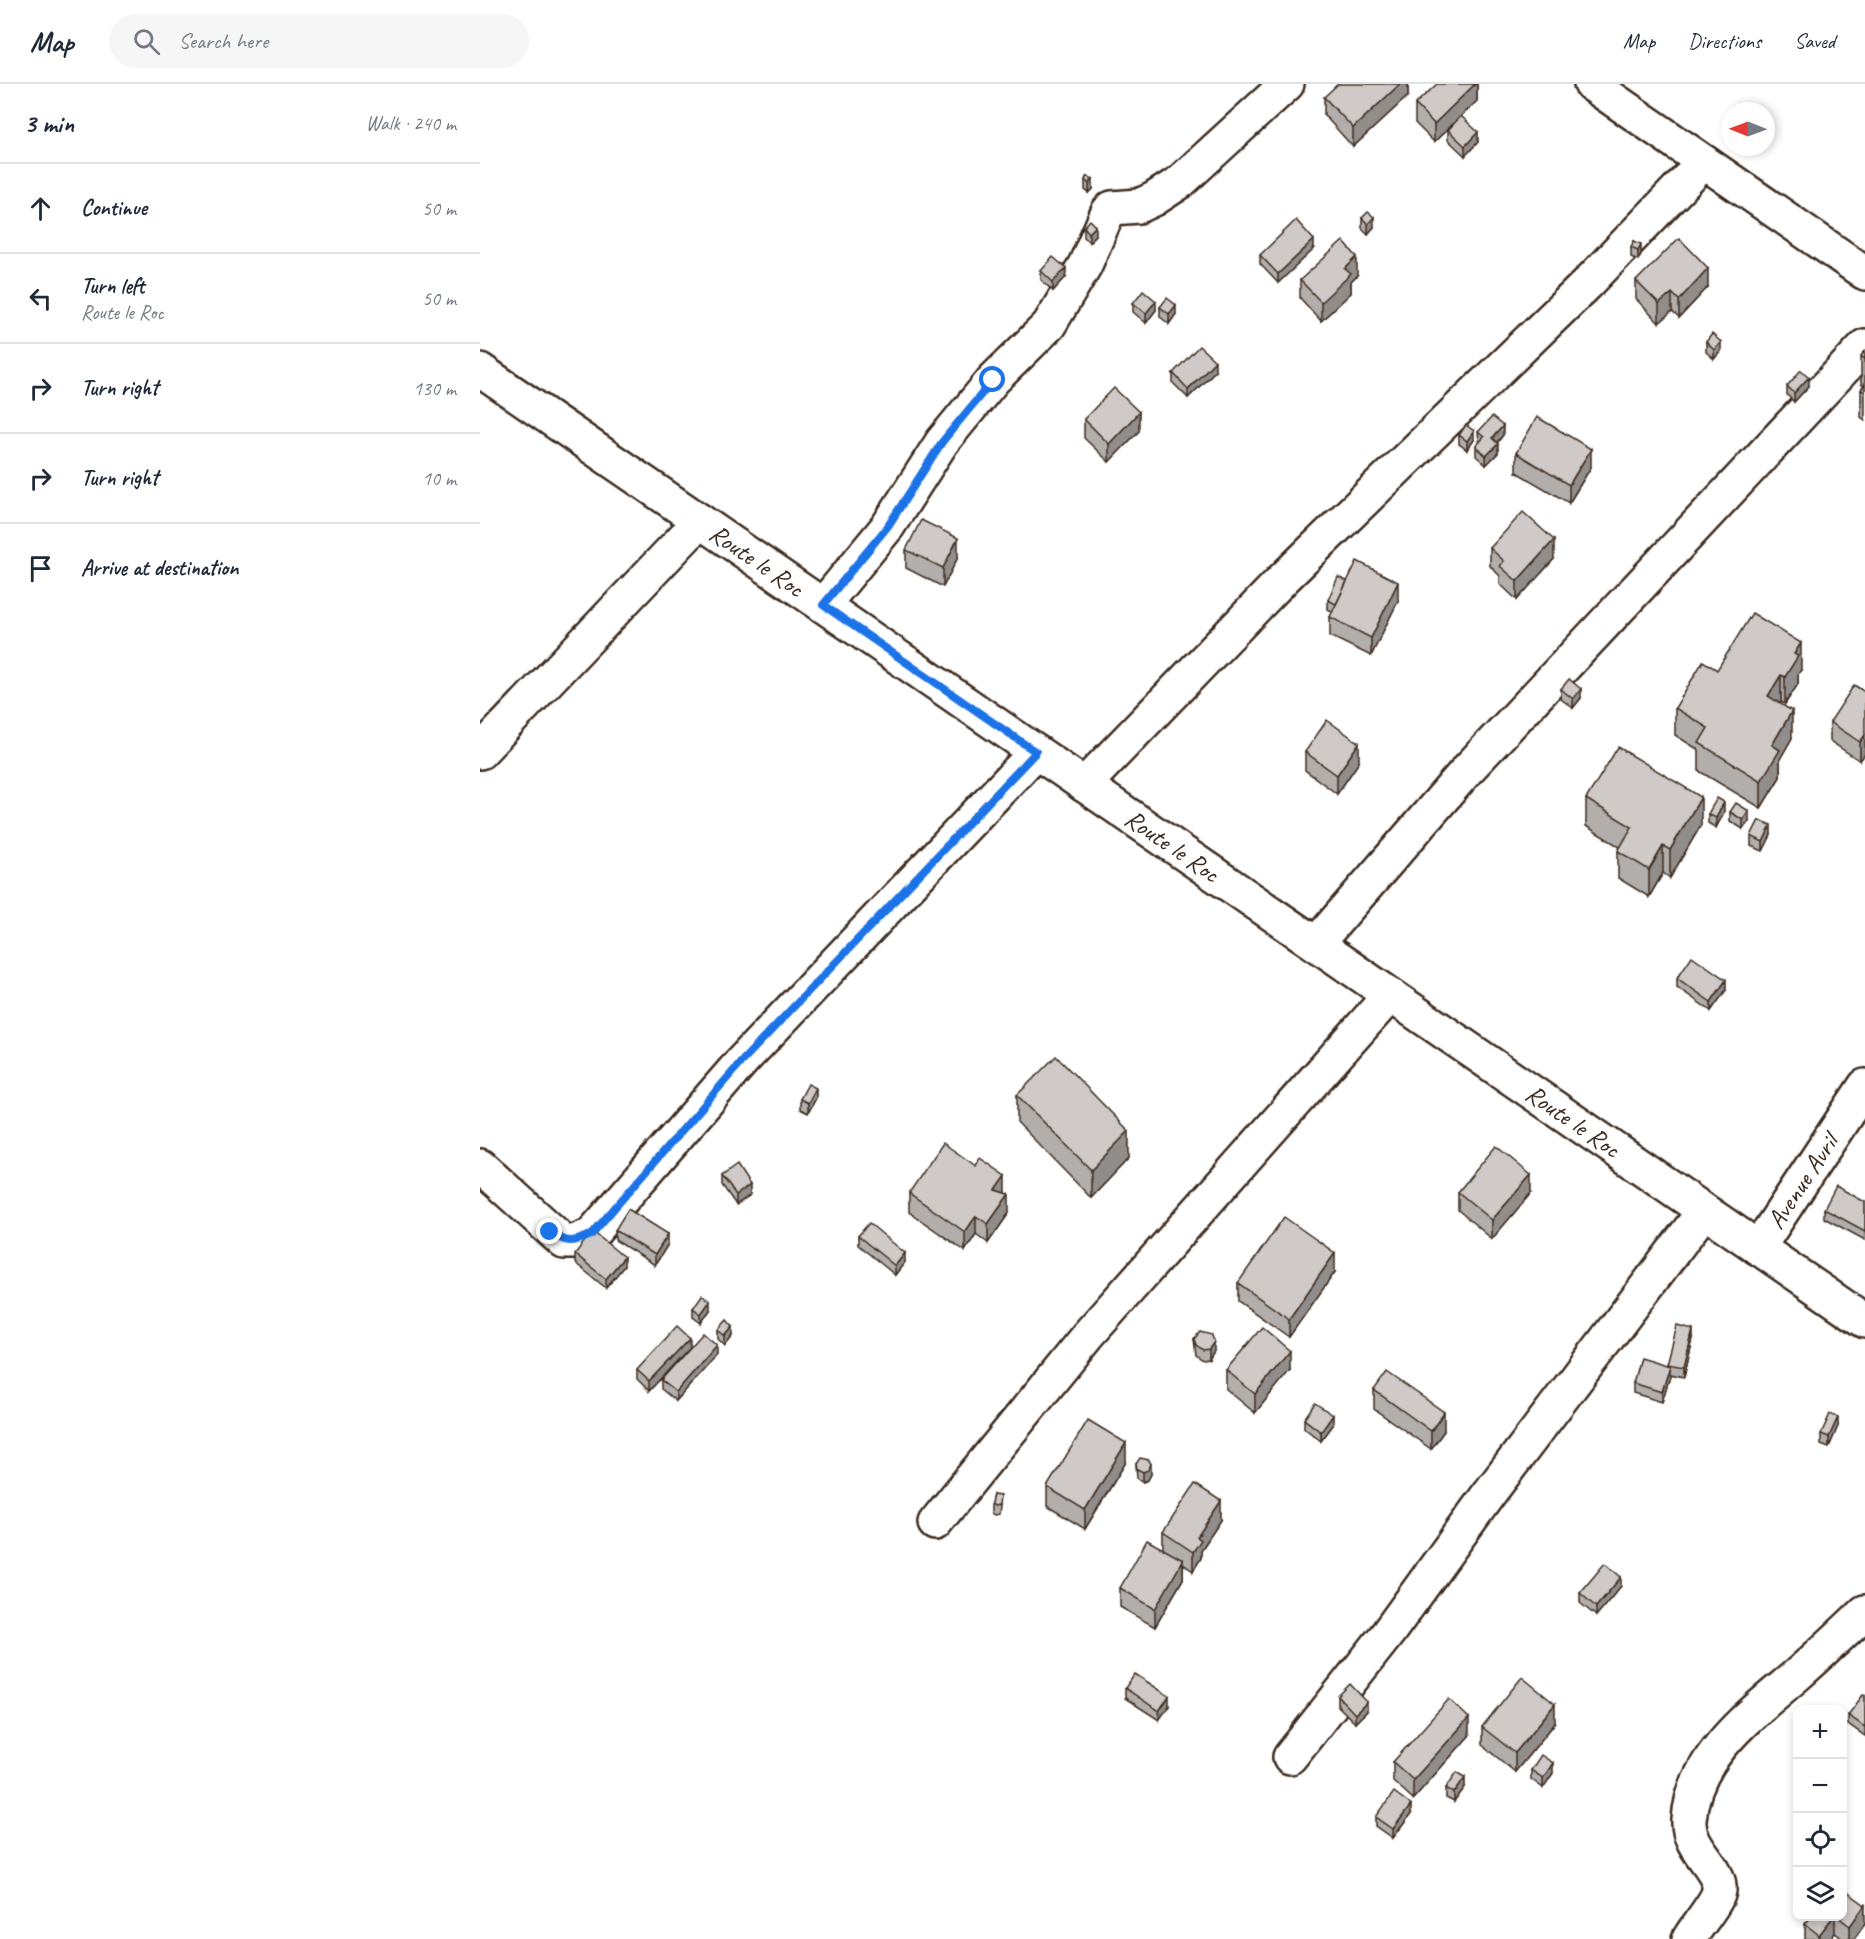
<!DOCTYPE html>
<meta charset="utf-8">
<style>
:root{--surface:#fff;--page:#f6f6f7;--text:#1f2937;--muted:#747a83;--line:#e0e1e3}
body{margin:0;font-family:Caveat,sans-serif;background:var(--page);color:var(--text)}
.controls{position:absolute;right:18px;bottom:18px;display:grid;overflow:hidden;border-radius:12px;box-shadow:0 3px 9px #0003}
.controls button{width:54px;height:54px;display:grid;place-items:center;padding:0;border:0;border-bottom:2px solid var(--line);background:var(--surface);color:var(--text);font:30px sans-serif}
.compass{position:absolute;left:1241px;top:18px;width:54px;height:54px;border-radius:50%;background:var(--surface);box-shadow:0 3px 9px #0003;rotate:271deg}
.stop{position:absolute;width:18px;height:18px;margin:-14px;border:4px solid #1a73e8;border-radius:50%;background:#fff}
.stop.end{background:#1a73e8;border-color:#fff;box-shadow:0 2px 6px #0008}
.list{margin:0;padding:0;list-style:none}
h2{display:flex;justify-content:space-between;align-items:center;height:78px;margin:0;padding:0 24px;font-size:26px}
h2 small{font-size:20px;font-weight:400;color:var(--muted)}
.list li{display:grid;grid-template-columns:39px 1fr auto;gap:18px;align-items:center;box-sizing:border-box;height:90px;padding:0 24px;border-top:2px solid var(--line)}
.list b{display:block;font-size:22px;white-space:nowrap}
.list p{margin:0;font-size:20px;white-space:nowrap;color:var(--muted)}
.list em{font-size:20px;font-style:normal;color:var(--muted)}
.icon{flex:none;width:33px;height:33px;fill:none;stroke:currentColor;stroke-width:2;stroke-linecap:round;stroke-linejoin:round}
.map{position:relative;flex:none;width:1385px;height:1855px;overflow:hidden}
header{display:flex;align-items:center;gap:36px;box-sizing:border-box;height:84px;padding:0 30px;background:var(--surface);border-bottom:2px solid var(--line)}
header strong{font-size:28px}
nav{display:flex;gap:33px;margin-inline-start:auto;font-size:21px}
.search{width:420px;height:54px;background:var(--page);display:flex;align-items:center;gap:15px;box-sizing:border-box;padding:0 21px;border-radius:33px;color:var(--muted);font-size:22px}
main{display:flex}
aside{flex:1;background:var(--surface)}
.map>svg:first-child{display:block}
.lines{fill:none;stroke-linecap:round;stroke-linejoin:round}
.minor-casing{stroke:#3b2a1e;stroke-width:38}
.minor{stroke:#fff;stroke-width:33}
.wall{fill:#b2aeab;stroke:#3b2a1e;stroke-width:1.5}
.shaded-wall{fill:#918d8b;stroke:#3b2a1e;stroke-width:1.5}
.building{fill:#cfcac7;stroke:#3b2a1e;stroke-width:1.5}
.route{stroke:#1a73e8;stroke-width:8}
.labels{text-anchor:middle;stroke-width:4.5;stroke-linejoin:round;paint-order:stroke}
.street-label{font-size:26px;fill:#3b2a1e;stroke:#fff}
</style>
<header>
<strong>Map</strong>
<div class="search"><svg class="icon" aria-label="search" viewBox="0 0 24 24"><circle cx="10" cy="10" r="6"/><path d="M15 15l6 6"/></svg>Search here</div>
<nav><a>Map</a><a>Directions</a><a>Saved</a></nav>
</header>
<main>
<aside>
<h2>3 min<small>Walk · 240 m</small></h2>
<ul class="list">
<li><svg class="icon" aria-label="ahead" viewBox="0 0 24 24"><path d="M12 20V5M6 11l6-6 6 6"/></svg><div><b>Continue</b></div><em>50 m</em></li>
<li><svg class="icon" aria-label="left" viewBox="0 0 24 24"><path d="M17 20v-9H6M10 6l-5 5 5 5"/></svg><div><b>Turn left</b><p>Route le Roc</p></div><em>50 m</em></li>
<li><svg class="icon" aria-label="right" viewBox="0 0 24 24"><path d="M7 20v-9h11M14 6l5 5-5 5"/></svg><div><b>Turn right</b></div><em>130 m</em></li>
<li><svg class="icon" aria-label="right" viewBox="0 0 24 24"><path d="M7 20v-9h11M14 6l5 5-5 5"/></svg><div><b>Turn right</b></div><em>10 m</em></li>
<li><svg class="icon" aria-label="arrive" viewBox="0 0 24 24"><path d="M6 21V4h12l-3 4 3 4H6"/></svg><div><b>Arrive at destination</b></div></li>
</ul>
</aside>
<div class="map">
<svg width="1385" height="1855" viewBox="0 0 1385 1855">
<rect width="100%" height="100%" fill="#fff"/>
<filter id="ink" filterUnits="userSpaceOnUse"><feTurbulence type="fractalNoise" baseFrequency=".0167" numOctaves="2"/><feDisplacementMap in="SourceGraphic" scale="12" xChannelSelector="R" yChannelSelector="G"/><feConvolveMatrix kernelMatrix="1 2 1 2 8 2 1 2 1" color-interpolation-filters="sRGB"/></filter>
<g filter="url(#ink)">
<g class="lines">
<defs>
<g id="minor">
<polyline points="1111,0 1385,189"/>
<path id="s1" d="M0 286 1385 1237"/>
<polyline points="343,521 408,442 462,358 513,296 569,241 605,181 628,128 632,124 659,122 674,115 700,98 807,0"/>
<polyline points="0,668 220,437"/>
<polyline points="604,701 804,494 1107,200 1224,78"/>
<polyline points="836,860 987,686 1385,262"/>
<polyline points="0,1082 84,1158 94,1158 111,1151 263,976 556,668"/>
<path id="s2" d="M1278 1164 1385 1002"/>
<polyline points="455,1439 608,1251 910,911"/>
<polyline points="810,1673 908,1549 1008,1411 1224,1127"/>
<path d="M1209 1855C1217 1841 1230 1827 1237 1813 1249 1787 1207 1769 1209 1736 1213 1671 1273 1629 1318 1590 1341 1570 1363 1549 1385 1528"/>
</g>
</defs>
<use href="#minor" class="minor-casing"/>
<use href="#minor" class="minor"/>
</g>
<g class="wall">
<polygon points="928,0 928,12 873,63 844,31 844,13"/>
<polygon points="997,0 997,17 981,32 998,58 985,72 968,56 968,46 980,33 954,58 935,39 935,20"/>
<polygon points="607,92 613,105 609,109 605,106 605,96"/>
<polygon points="882,134 894,143 888,150 882,144"/>
<polygon points="604,143 616,151 609,158 604,153"/>
<polygon points="1154,157 1161,170 1158,176 1151,173 1151,163"/>
<polygon points="834,165 798,199 780,180 780,171"/>
<polygon points="561,187 586,193 573,207 561,196"/>
<polygon points="877,192 871,198 871,209 841,237 820,214 820,196"/>
<polygon points="1156,197 1228,203 1199,234 1192,228 1179,239 1156,215"/>
<polygon points="653,219 676,226 666,239 653,228"/>
<polygon points="680,223 696,230 689,240 680,233"/>
<polygon points="1226,258 1241,267 1234,275 1226,268"/>
<polygon points="1385,267 1385,336 1381,333 1381,306 1384,302 1381,300 1381,272"/>
<polygon points="735,287 708,314 693,299 693,289"/>
<polygon points="1307,302 1329,302 1314,318 1307,311"/>
<polygon points="604,335 659,347 629,378 604,354"/>
<polygon points="998,348 1023,351 1017,359 1018,369 1006,381 996,372 996,362 999,358"/>
<polygon points="979,351 994,356 987,366 979,360"/>
<polygon points="1036,369 1111,383 1089,419 1036,388"/>
<polygon points="1010,464 1074,475 1037,516 1020,500 1020,492 1010,482"/>
<polygon points="426,466 478,473 463,503 426,484"/>
<polygon points="867,497 918,517 891,572 850,552 850,533 853,528 848,525 848,516"/>
<polygon points="1237,586 1321,586 1318,590 1318,600 1305,620 1301,618 1300,620 1312,654 1300,675 1300,693 1281,724 1219,687 1219,666 1195,651 1195,624"/>
<polygon points="1081,605 1101,614 1093,624 1081,615"/>
<polygon points="1385,608 1380,677 1350,657 1350,638"/>
<polygon points="825,668 879,678 857,710 825,686"/>
<polygon points="1106,715 1221,741 1190,794 1183,789 1169,813 1138,794 1138,767 1140,763 1106,742"/>
<polygon points="1244,728 1236,744 1228,739 1228,730"/>
<polygon points="1250,728 1269,737 1263,745 1250,737"/>
<polygon points="1291,751 1283,767 1271,762 1271,752"/>
<polygon points="1197,894 1246,906 1231,927 1197,903"/>
<polygon points="537,1011 649,1074 611,1114 537,1038"/>
<polygon points="336,1014 328,1029 320,1025 320,1015"/>
<polygon points="242,1092 270,1111 256,1121 242,1101"/>
<polygon points="978,1108 1051,1109 1012,1155 978,1126"/>
<polygon points="429,1109 526,1109 529,1129 508,1159 496,1150 485,1167 429,1128"/>
<polygon points="1385,1118 1385,1156 1344,1134 1344,1125"/>
<polygon points="135,1146 188,1160 175,1181 135,1156"/>
<polygon points="378,1152 425,1178 415,1191 378,1161"/>
<polygon points="95,1170 144,1182 126,1204 95,1179"/>
<polygon points="855,1188 809,1253 758,1217 758,1199"/>
<polygon points="213,1224 230,1226 221,1239 213,1233"/>
<polygon points="238,1246 253,1252 245,1262 238,1255"/>
<polygon points="714,1255 734,1267 729,1275 723,1276 716,1271"/>
<polygon points="1213,1255 1204,1293 1190,1290 1182,1318 1153,1309 1153,1299 1187,1281 1187,1280"/>
<polygon points="210,1263 169,1307 157,1295 157,1286"/>
<polygon points="237,1271 196,1317 181,1305 181,1296"/>
<polygon points="746,1286 810,1286 775,1329 746,1305"/>
<polygon points="894,1306 964,1347 951,1365 894,1325"/>
<polygon points="824,1335 853,1341 841,1357 824,1344"/>
<polygon points="1358,1342 1349,1363 1341,1360 1341,1350"/>
<polygon points="646,1378 605,1445 567,1422 567,1403"/>
<polygon points="656,1380 671,1390 668,1396 663,1398 657,1394"/>
<polygon points="513,1411 520,1422 519,1430 514,1431 511,1429 511,1419"/>
<polygon points="741,1436 721,1466 721,1474 713,1487 703,1480 703,1495 675,1543 640,1523 640,1504 683,1464 683,1448"/>
<polygon points="1141,1502 1116,1532 1100,1519 1100,1509"/>
<polygon points="645,1604 689,1622 679,1636 645,1614"/>
<polygon points="858,1612 887,1627 875,1639 858,1622"/>
<polygon points="1385,1612 1385,1652 1368,1640 1368,1631"/>
<polygon points="1075,1639 1035,1688 1002,1661 1002,1643"/>
<polygon points="989,1652 933,1715 913,1697 913,1678"/>
<polygon points="1051,1686 1073,1689 1063,1704 1051,1695"/>
<polygon points="985,1703 974,1718 966,1714 966,1704"/>
<polygon points="931,1730 913,1754 896,1742 896,1733"/>
<polygon points="1331,1833 1362,1833 1385,1840 1374,1855 1363,1855 1355,1849 1350,1855 1325,1855 1325,1840"/>
</g>
<g class="shaded-wall">
<polygon points="920,0 928,0 928,12 873,63 873,44"/>
<polygon points="995,0 997,0 997,17 954,58 954,40"/>
<polygon points="998,48 998,58 985,72 985,62"/>
<polygon points="613,95 613,105 609,109 609,100"/>
<polygon points="894,133 894,143 888,150 888,140"/>
<polygon points="616,142 616,151 609,158 609,149"/>
<polygon points="834,156 834,165 798,199 798,190"/>
<polygon points="1161,160 1161,170 1158,176 1158,166"/>
<polygon points="877,173 877,192 871,198 871,209 841,237 841,218 865,185"/>
<polygon points="586,184 586,193 573,207 573,198"/>
<polygon points="1228,184 1228,203 1199,234 1199,216"/>
<polygon points="1192,209 1192,228 1179,239 1179,220"/>
<polygon points="676,217 676,226 666,239 666,229"/>
<polygon points="696,221 696,230 689,240 689,230"/>
<polygon points="1241,258 1241,267 1234,275 1234,266"/>
<polygon points="735,277 735,287 708,314 708,305"/>
<polygon points="1329,293 1329,302 1314,318 1314,309"/>
<polygon points="659,328 659,347 629,378 629,360"/>
<polygon points="1023,342 1023,351 1012,364 1012,354"/>
<polygon points="994,347 994,356 987,366 987,357"/>
<polygon points="1018,360 1018,369 1006,381 1006,372"/>
<polygon points="1111,365 1111,383 1089,419 1089,401"/>
<polygon points="478,454 478,473 463,503 463,484"/>
<polygon points="1074,456 1074,475 1037,516 1037,497"/>
<polygon points="918,498 918,517 891,572 891,554"/>
<polygon points="1321,559 1321,586 1318,590 1318,600 1305,620 1305,593 1314,570"/>
<polygon points="1301,591 1301,618 1288,640 1288,612"/>
<polygon points="1101,605 1101,614 1093,624 1093,615"/>
<polygon points="1312,627 1312,654 1300,675 1300,693 1281,724 1281,697 1292,661"/>
<polygon points="1385,651 1385,670 1380,677 1380,658"/>
<polygon points="879,659 879,678 857,710 857,691"/>
<polygon points="1221,713 1221,741 1190,794 1190,766"/>
<polygon points="1244,718 1244,728 1236,744 1236,734"/>
<polygon points="1269,727 1269,737 1263,745 1263,736"/>
<polygon points="1291,741 1291,751 1283,767 1283,758"/>
<polygon points="1183,762 1183,789 1169,813 1169,786"/>
<polygon points="1246,896 1246,906 1231,927 1231,918"/>
<polygon points="336,1004 336,1014 328,1029 328,1019"/>
<polygon points="649,1047 649,1074 611,1114 611,1086"/>
<polygon points="1051,1091 1051,1109 1012,1155 1012,1136"/>
<polygon points="526,1092 526,1111 516,1106"/>
<polygon points="270,1101 270,1111 256,1121 256,1111"/>
<polygon points="529,1110 529,1129 508,1159 508,1140"/>
<polygon points="496,1132 496,1150 485,1167 485,1148"/>
<polygon points="188,1150 188,1160 175,1181 175,1171"/>
<polygon points="425,1169 425,1178 415,1191 415,1182"/>
<polygon points="855,1169 855,1188 809,1253 809,1235"/>
<polygon points="144,1173 144,1182 126,1204 126,1195"/>
<polygon points="230,1217 230,1226 221,1239 221,1230"/>
<polygon points="253,1243 253,1252 245,1262 245,1252"/>
<polygon points="1213,1246 1213,1255 1204,1293 1204,1283"/>
<polygon points="210,1254 210,1263 169,1307 169,1297"/>
<polygon points="734,1258 734,1267 729,1275 729,1265"/>
<polygon points="237,1261 237,1271 196,1317 196,1308"/>
<polygon points="810,1267 810,1286 775,1329 775,1310"/>
<polygon points="1190,1282 1190,1292 1182,1318 1182,1308"/>
<polygon points="964,1328 964,1347 951,1365 951,1347"/>
<polygon points="853,1331 853,1341 841,1357 841,1348"/>
<polygon points="1358,1333 1358,1342 1349,1363 1349,1353"/>
<polygon points="646,1359 646,1378 605,1445 605,1426"/>
<polygon points="671,1380 671,1390 668,1396 663,1398 663,1388"/>
<polygon points="741,1417 741,1436 721,1466 721,1474 713,1487 713,1468 717,1453"/>
<polygon points="703,1476 703,1495 675,1543 675,1525"/>
<polygon points="1141,1493 1141,1502 1116,1532 1116,1523"/>
<polygon points="689,1612 689,1622 679,1636 679,1627"/>
<polygon points="887,1618 887,1627 875,1639 875,1630"/>
<polygon points="1075,1620 1075,1639 1035,1688 1035,1669"/>
<polygon points="989,1634 989,1652 933,1715 933,1696"/>
<polygon points="1073,1679 1073,1689 1063,1704 1063,1694"/>
<polygon points="985,1693 985,1703 974,1718 974,1709"/>
<polygon points="931,1721 931,1730 913,1754 913,1745"/>
<polygon points="1385,1821 1385,1840 1374,1855 1370,1855 1370,1842"/>
<polygon points="1353,1833 1355,1833 1355,1849 1350,1855 1339,1855 1339,1851"/>
</g>
<g class="building">
<polygon points="858,0 920,0 873,44 844,13"/>
<polygon points="957,0 995,0 954,40 935,20"/>
<polygon points="981,32 998,48 985,62 968,46"/>
<polygon points="607,92 613,95 609,100 605,96"/>
<polygon points="888,128 894,133 888,140 882,134"/>
<polygon points="610,136 616,142 609,149 604,143"/>
<polygon points="816,136 834,156 798,190 780,171"/>
<polygon points="1199,154 1228,184 1199,216 1192,209 1179,220 1156,197"/>
<polygon points="863,157 877,173 865,185 871,190 841,218 820,196"/>
<polygon points="1154,157 1161,160 1158,166 1151,163"/>
<polygon points="573,173 586,184 573,198 561,187"/>
<polygon points="663,206 676,217 666,229 653,219"/>
<polygon points="687,214 696,221 689,230 680,223"/>
<polygon points="1232,250 1241,258 1234,266 1226,258"/>
<polygon points="719,262 735,277 708,305 693,289"/>
<polygon points="1385,267 1385,275 1381,272"/>
<polygon points="1321,286 1329,293 1314,309 1307,302"/>
<polygon points="1385,300 1385,308 1381,306"/>
<polygon points="634,304 659,328 629,360 604,335"/>
<polygon points="1012,333 1023,342 1012,354 1018,360 1006,372 996,362 1004,353 998,348"/>
<polygon points="1057,333 1111,365 1089,401 1036,369"/>
<polygon points="986,341 994,347 987,357 979,351"/>
<polygon points="1043,428 1074,456 1037,497 1020,482 1024,477 1010,464"/>
<polygon points="441,436 478,454 463,484 426,466"/>
<polygon points="877,477 918,498 891,554 850,533"/>
<polygon points="858,493 867,497 856,520 848,516"/>
<polygon points="1272,529 1321,559 1314,570 1318,572 1305,593 1301,591 1288,612 1312,627 1292,661 1300,666 1281,697 1219,659 1228,644 1195,624 1223,577 1237,586"/>
<polygon points="1089,595 1101,605 1093,615 1081,605"/>
<polygon points="1374,601 1385,608 1385,651 1380,658 1350,638"/>
<polygon points="847,636 879,659 857,691 825,668"/>
<polygon points="1138,663 1221,713 1190,766 1183,762 1169,786 1138,767 1152,743 1106,715"/>
<polygon points="1237,714 1244,718 1236,734 1228,730"/>
<polygon points="1256,719 1269,727 1263,736 1250,728"/>
<polygon points="1279,736 1291,741 1283,758 1271,752"/>
<polygon points="1212,872 1246,896 1231,918 1197,894"/>
<polygon points="576,972 649,1047 611,1086 537,1011"/>
<polygon points="328,1000 336,1004 328,1019 320,1015"/>
<polygon points="463,1059 496,1082 500,1074 526,1092 516,1106 529,1110 508,1140 496,1132 485,1148 429,1109"/>
<polygon points="1016,1062 1051,1091 1012,1136 978,1108"/>
<polygon points="257,1081 270,1101 256,1111 242,1092"/>
<polygon points="1356,1102 1385,1118 1385,1147 1344,1125"/>
<polygon points="148,1125 188,1150 175,1171 135,1146"/>
<polygon points="804,1133 855,1169 809,1235 758,1199"/>
<polygon points="389,1139 425,1169 415,1182 378,1152"/>
<polygon points="112,1147 144,1173 126,1195 95,1170"/>
<polygon points="222,1211 230,1217 221,1230 213,1224"/>
<polygon points="247,1236 253,1243 245,1252 238,1246"/>
<polygon points="197,1242 210,1254 169,1297 157,1286"/>
<polygon points="1197,1242 1213,1246 1204,1283 1187,1280"/>
<polygon points="782,1243 810,1267 775,1310 746,1286"/>
<polygon points="720,1248 732,1251 734,1258 729,1265 723,1266 716,1261 714,1255"/>
<polygon points="223,1249 237,1261 196,1308 181,1296"/>
<polygon points="1160,1273 1190,1282 1182,1308 1153,1299"/>
<polygon points="907,1288 964,1328 951,1347 894,1306"/>
<polygon points="835,1319 853,1331 841,1348 824,1335"/>
<polygon points="1350,1330 1358,1333 1349,1353 1341,1350"/>
<polygon points="608,1336 646,1359 605,1426 567,1403"/>
<polygon points="660,1374 669,1376 671,1380 668,1386 663,1388 657,1385 656,1380"/>
<polygon points="715,1400 741,1417 717,1453 721,1456 713,1468 683,1448"/>
<polygon points="513,1411 520,1412 519,1421 514,1422 511,1419"/>
<polygon points="667,1456 703,1476 675,1525 640,1504"/>
<polygon points="1125,1479 1141,1493 1116,1523 1100,1509"/>
<polygon points="655,1590 689,1612 679,1627 645,1604"/>
<polygon points="1042,1593 1075,1620 1035,1669 1002,1643"/>
<polygon points="870,1600 887,1618 875,1630 858,1612"/>
<polygon points="1383,1611 1385,1612 1385,1643 1368,1631"/>
<polygon points="969,1615 989,1634 933,1696 913,1678"/>
<polygon points="1061,1671 1073,1679 1063,1694 1051,1686"/>
<polygon points="977,1688 985,1693 974,1709 966,1704"/>
<polygon points="914,1708 931,1721 913,1745 896,1733"/>
<polygon points="1362,1804 1385,1821 1370,1842 1358,1833 1362,1833"/>
<polygon points="1331,1833 1353,1833 1339,1851 1325,1840"/>
</g>
</g>
<g class="lines" filter="url(#ink)">
<path class="route" d="M70 1148C86 1160 93 1159 111 1151L263 976 556 668 343 521 408 442 462 358 513 296"/>
</g>
<g class="labels">
<g class="street-label">
<text dy="9" stroke="none"><textPath href="#s1" startOffset="336">Route le Roc</textPath></text>
<text dy="9" stroke="none"><textPath href="#s1" startOffset="840">Route le Roc</textPath></text>
<text dy="9" stroke="none"><textPath href="#s1" startOffset="1326">Route le Roc</textPath></text>
<text dy="9" stroke="none"><textPath href="#s2" startOffset="80">Avenue Avril</textPath></text>
</g>
</g>
</svg>
<div class="controls">
<button>+</button>
<button>−</button>
<button><svg class="icon" aria-label="locate" viewBox="0 0 24 24"><circle cx="12" cy="12" r="6"/><path d="M12 2v4M12 18v4M2 12h4M18 12h4"/></svg></button>
<button><svg class="icon" aria-label="layers" viewBox="0 0 24 24"><path d="M12 4l9 5-9 5-9-5zM3 14l9 5 9-5"/></svg></button>
</div>
<svg class="compass" viewBox="-18 -18 36 36"><path d="M0-13l5 13h-10z" fill="#e53935"/><path d="M0 13l5-13h-10z" fill="#747a83"/></svg>
<div class="stop" style="left:513px;top:296px"></div>
<div class="stop end" style="left:70px;top:1148px"></div>
</div>
</main>
